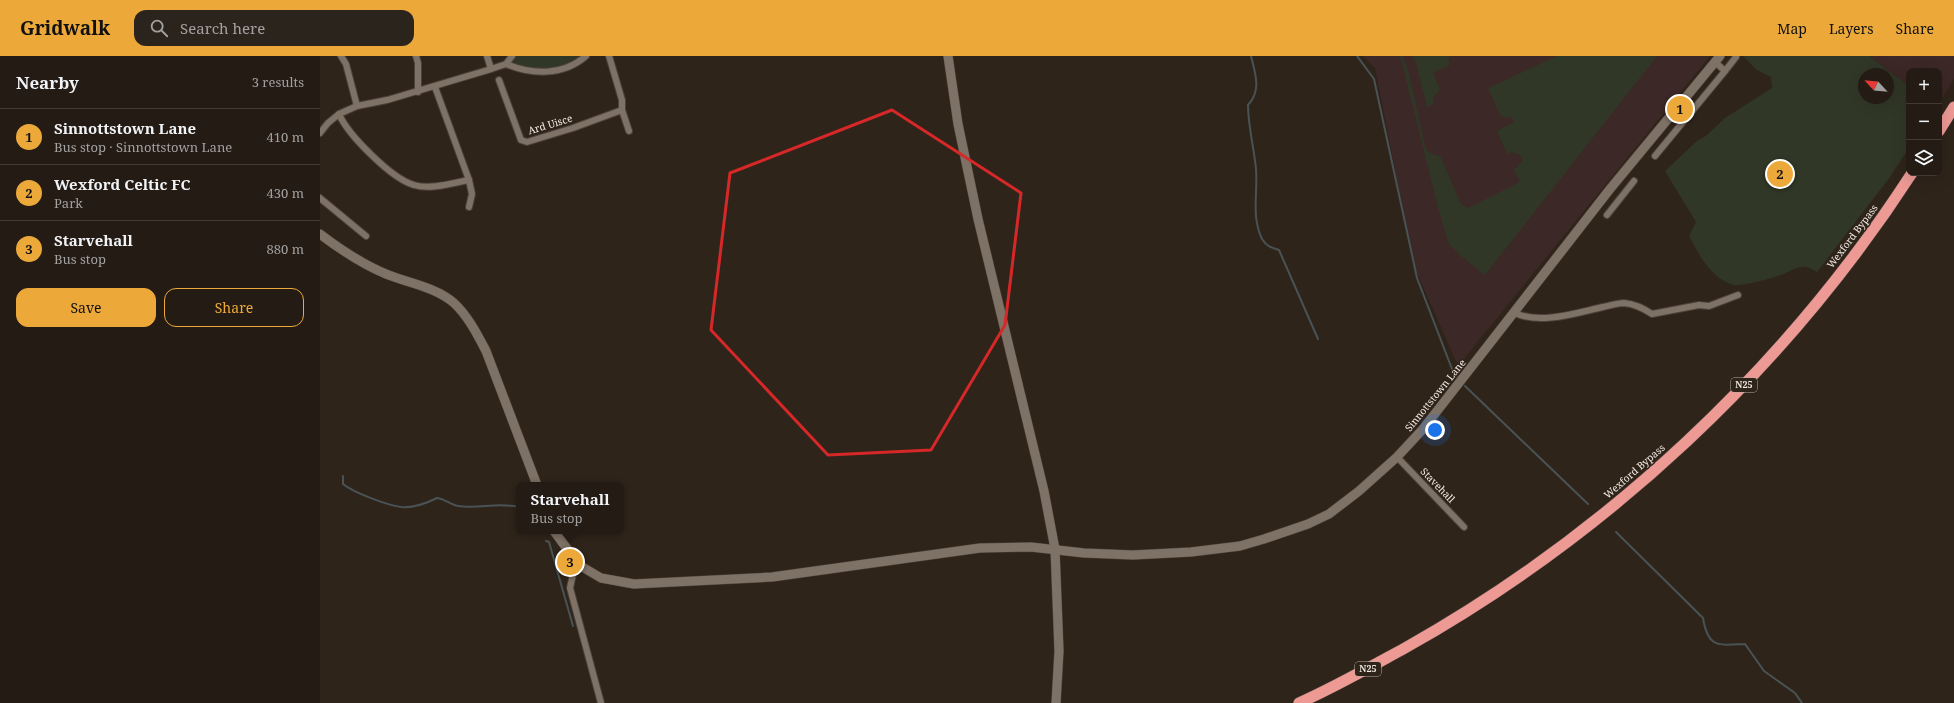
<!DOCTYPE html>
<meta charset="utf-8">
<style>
:root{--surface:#231b14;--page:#2b241d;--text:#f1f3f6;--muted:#a3a1a0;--line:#403934;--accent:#eca93a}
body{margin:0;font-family:"Noto Serif",serif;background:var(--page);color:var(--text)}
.controls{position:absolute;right:12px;top:12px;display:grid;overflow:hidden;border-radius:8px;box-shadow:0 4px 16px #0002}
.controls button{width:36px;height:36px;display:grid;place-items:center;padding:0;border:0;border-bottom:1px solid var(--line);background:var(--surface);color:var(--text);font:20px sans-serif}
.compass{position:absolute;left:1538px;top:12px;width:36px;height:36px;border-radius:50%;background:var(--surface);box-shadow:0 4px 16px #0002;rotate:296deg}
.you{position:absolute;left:1115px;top:374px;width:14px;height:14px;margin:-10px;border:3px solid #fff;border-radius:50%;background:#1a73e8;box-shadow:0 0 0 6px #1a73e833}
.badge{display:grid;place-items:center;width:26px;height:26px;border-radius:50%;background:var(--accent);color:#111;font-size:13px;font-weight:700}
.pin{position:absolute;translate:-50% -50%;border:2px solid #fff;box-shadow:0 1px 4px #0006}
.popup{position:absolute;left:196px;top:426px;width:108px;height:52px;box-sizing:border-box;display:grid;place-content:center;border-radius:8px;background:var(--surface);filter:drop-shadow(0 1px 3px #0005);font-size:13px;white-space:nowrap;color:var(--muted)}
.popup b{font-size:15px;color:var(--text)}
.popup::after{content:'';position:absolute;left:50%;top:100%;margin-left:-8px;border:8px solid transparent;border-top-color:var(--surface)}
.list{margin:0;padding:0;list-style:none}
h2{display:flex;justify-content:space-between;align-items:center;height:52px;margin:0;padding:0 16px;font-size:17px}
h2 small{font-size:13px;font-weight:400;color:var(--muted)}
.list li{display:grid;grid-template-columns:26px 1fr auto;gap:12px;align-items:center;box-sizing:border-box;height:56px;padding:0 16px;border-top:1px solid var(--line)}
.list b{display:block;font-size:15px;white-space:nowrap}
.list p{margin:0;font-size:13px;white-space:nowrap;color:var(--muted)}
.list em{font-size:13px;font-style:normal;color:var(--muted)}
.actions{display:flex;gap:8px;padding:12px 16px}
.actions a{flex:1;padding:9px 0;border:1px solid var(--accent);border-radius:12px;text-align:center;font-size:14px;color:var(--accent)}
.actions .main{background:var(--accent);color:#111}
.icon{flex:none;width:22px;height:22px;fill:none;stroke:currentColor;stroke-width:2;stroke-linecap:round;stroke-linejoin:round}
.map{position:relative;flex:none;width:1634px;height:647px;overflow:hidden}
header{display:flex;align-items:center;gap:24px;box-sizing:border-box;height:56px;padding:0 20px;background:var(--accent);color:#111}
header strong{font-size:19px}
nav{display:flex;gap:22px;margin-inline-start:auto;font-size:14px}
.search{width:280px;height:36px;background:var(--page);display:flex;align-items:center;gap:10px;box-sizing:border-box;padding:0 14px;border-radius:12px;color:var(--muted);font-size:15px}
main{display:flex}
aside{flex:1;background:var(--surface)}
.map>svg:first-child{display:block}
.commercial{fill:#3c2826}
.green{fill:#313727;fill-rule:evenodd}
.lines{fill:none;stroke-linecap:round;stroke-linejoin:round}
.stream{stroke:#495356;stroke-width:2}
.street-casing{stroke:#4c423b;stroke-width:8}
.secondary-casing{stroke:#4c423b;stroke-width:10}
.highway-casing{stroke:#4c423b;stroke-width:12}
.street{stroke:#7e7165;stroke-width:6}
.secondary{stroke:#7e7165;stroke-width:9}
.highway{stroke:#ed9994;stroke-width:11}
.marked{fill:none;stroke:#d62828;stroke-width:3;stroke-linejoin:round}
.labels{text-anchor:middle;stroke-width:3;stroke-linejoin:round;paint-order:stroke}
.shield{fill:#2f241a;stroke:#b8afa8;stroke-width:1}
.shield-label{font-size:9px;font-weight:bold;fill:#f3ebe5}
.street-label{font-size:10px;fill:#f3ebe5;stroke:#2f241a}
</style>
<header>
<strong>Gridwalk</strong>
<div class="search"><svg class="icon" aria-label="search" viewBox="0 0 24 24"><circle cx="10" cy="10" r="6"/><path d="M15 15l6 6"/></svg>Search here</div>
<nav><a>Map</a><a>Layers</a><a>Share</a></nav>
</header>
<main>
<aside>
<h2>Nearby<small>3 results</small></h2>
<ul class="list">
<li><span class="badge">1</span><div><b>Sinnottstown Lane</b><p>Bus stop · Sinnottstown Lane</p></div><em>410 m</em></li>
<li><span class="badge">2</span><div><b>Wexford Celtic FC</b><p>Park</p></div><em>430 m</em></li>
<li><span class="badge">3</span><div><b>Starvehall</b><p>Bus stop</p></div><em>880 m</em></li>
</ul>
<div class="actions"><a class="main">Save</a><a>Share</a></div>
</aside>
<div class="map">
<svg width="1634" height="647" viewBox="0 0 1634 647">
<rect width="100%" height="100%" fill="#2f241a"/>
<g class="commercial">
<polygon points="1043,0 1390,0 1138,310 1094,210 1055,12"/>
<polygon points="1549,0 1634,0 1634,23 1619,46 1619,15 1589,15 1589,30"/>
</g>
<g class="green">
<path d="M196 0H261C244 11 226 16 206 12 200 10 195 10 193 5Z"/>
<polygon points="1079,0 1082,0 1088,14 1106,94 1114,99 1120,100 1141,148 1148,152 1200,126 1194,114 1203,104 1200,99 1192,96 1187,98 1177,75 1194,66 1191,60 1185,62 1180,59 1168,32 1237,0 1337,0 1165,219 1142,201 1129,188 1118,152 1082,7"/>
<polygon points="1092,0 1131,0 1128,2 1130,9 1113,17 1120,34 1114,40 1113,48 1107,51 1096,7"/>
<path d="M1423 0H1549L1589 30V92L1570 121 1497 216C1482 206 1477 212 1461 219 1453 222 1421 231 1413 229 1391 222 1379 199 1369 180L1376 166 1345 115 1378 84 1386 80 1405 62 1452 32 1451 21 1437 14ZM1544 18H1568V42H1544Z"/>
</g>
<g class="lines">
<g class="stream">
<path d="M931 0C935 17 942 34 928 49 928 70 934 92 936 113 938 137 931 160 942 183 946 190 952 192 959 194L998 283"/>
<polyline points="1037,0 1054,23 1097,222 1132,313 1137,320"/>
<polyline points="1145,330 1268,448"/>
<path d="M23 420V428C34 437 67 449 81 451 93 452 107 447 117 442 125 443 131 449 138 450 158 453 179 446 199 451"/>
<path d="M1296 476 1383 562C1388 593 1399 589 1425 588L1444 615 1475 637 1482 647"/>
<polyline points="226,485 229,486 253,570"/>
</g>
<defs>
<g id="street">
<polyline points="21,0 26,8 37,50"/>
<polyline points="96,0 98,7 98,36"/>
<polyline points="167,0 171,13"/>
<polyline points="289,0 302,44 302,54"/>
<path d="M186 8C212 19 243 20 266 0"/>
<polyline points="1405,15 1416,1"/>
<polyline points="179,24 201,84 207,86 253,72 302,54 309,75"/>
<polyline points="115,31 149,124 152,138 149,151"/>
<path d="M19 58C28 79 72 123 94 129 110 134 133 127 149 124"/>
<polyline points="0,77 8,67 19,58 37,50 67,44 171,13 186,8 192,0"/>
<polyline points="1335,100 1405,15 1395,6"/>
<polyline points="0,142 46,180"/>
<polyline points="1287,159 1314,125"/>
<path d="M1195 257C1220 269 1256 257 1283 251 1289 250 1297 247 1304 247 1315 248 1323 252 1332 258L1379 249 1389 250 1418 239"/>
<polyline points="1077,401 1144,471"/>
<polyline points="259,509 253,518 250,532 281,647"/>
</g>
<g id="secondary">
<polyline points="628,0 638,68 658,163 724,435 735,493 739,595 736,647"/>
<path d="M0 178C21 194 42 208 66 218 88 227 116 231 134 247 148 260 157 278 166 295L217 429"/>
<polyline points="234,475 259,509 281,522 314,528 452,521 660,492 711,491 764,497 813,499 871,496 920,490 944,483 988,468 1009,458 1039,435 1077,401 1103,373 1290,133 1400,0"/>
</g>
<g id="highway">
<polyline points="1619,75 1634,51"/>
<path d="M979 647C1015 631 1050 611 1085 592 1288 478 1465 313 1592 117"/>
</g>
</defs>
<use href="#street" class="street-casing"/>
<use href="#secondary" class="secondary-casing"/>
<use href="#highway" class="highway-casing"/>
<use href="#street" class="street"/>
<use href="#secondary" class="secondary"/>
<use href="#highway" class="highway"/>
</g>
<path class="marked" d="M572 54 701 137 685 269 611 394 508 399 391 274 410 117Z"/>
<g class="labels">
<g class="shield">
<rect x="1411" y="322" width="26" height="14" rx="3"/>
<rect x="1035" y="606" width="26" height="14" rx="3"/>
</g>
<g class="shield-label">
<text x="1424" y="332">N25</text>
<text x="1048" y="616">N25</text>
</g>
<g class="street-label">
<text transform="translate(230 68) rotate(-17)" y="4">Ard Uisce</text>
<text transform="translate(1532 180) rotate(-53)" y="4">Wexford Bypass</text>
<text transform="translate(1115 339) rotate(-51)" y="4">Sinnottstown Lane</text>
<text transform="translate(1314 415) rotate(-41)" y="4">Wexford Bypass</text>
<text transform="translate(1118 429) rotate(46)" y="4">Stavehall</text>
</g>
</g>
</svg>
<div class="controls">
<button>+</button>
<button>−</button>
<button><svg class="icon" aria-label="layers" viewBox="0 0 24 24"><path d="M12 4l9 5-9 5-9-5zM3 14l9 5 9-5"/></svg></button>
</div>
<svg class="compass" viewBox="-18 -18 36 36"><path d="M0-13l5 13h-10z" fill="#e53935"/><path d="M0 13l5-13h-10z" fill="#a3a1a0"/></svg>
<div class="you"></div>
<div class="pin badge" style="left:1360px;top:53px">1</div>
<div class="pin badge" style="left:1460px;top:118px">2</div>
<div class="pin badge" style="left:250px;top:506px">3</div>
<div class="popup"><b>Starvehall</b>Bus stop</div>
</div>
</main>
